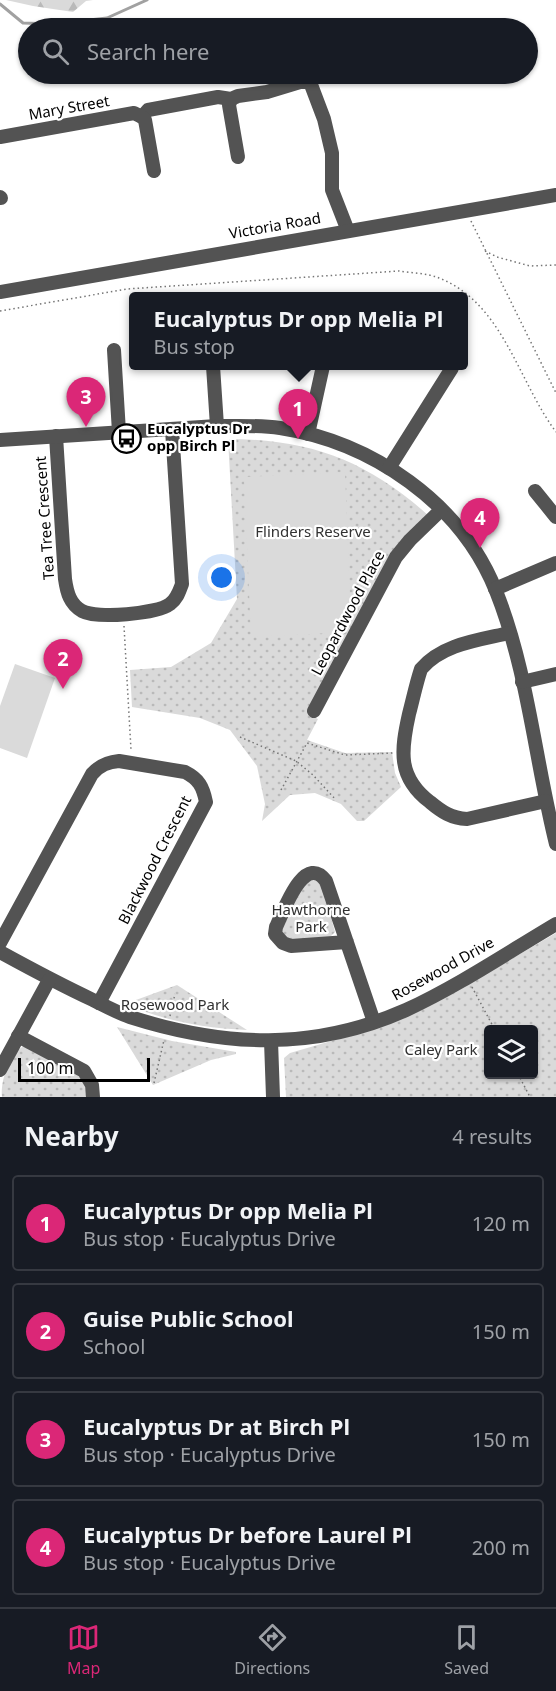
<!DOCTYPE html>
<meta charset="utf-8">
<style>
:root{--surface:#171b24;--page:#20242c;--text:#f1f3f6;--muted:#9ea1a6;--line:#363941;--accent:#db2777}
body{margin:0;font-family:"Noto Sans",sans-serif;background:var(--page);color:var(--text)}
.controls{position:absolute;right:18px;bottom:18px;display:grid;overflow:hidden;border-radius:6px;box-shadow:0 2px 4px #0004}
.controls button{width:54px;height:54px;display:grid;place-items:center;padding:0;border:0;border-bottom:2px solid var(--line);background:var(--surface);color:var(--text);font:30px sans-serif}
.scale{position:absolute;left:18px;bottom:15px;width:132px;box-sizing:border-box;padding-left:6px;border:3px solid #000;border-top:0;font-size:16px;line-height:21px;white-space:nowrap;color:#000;-webkit-text-stroke:4px #fff;paint-order:stroke}
.you{position:absolute;left:222px;top:578px;width:21px;height:21px;margin:-15px;border:4px solid #fff;border-radius:50%;background:#1a73e8;box-shadow:0 0 0 9px #1a73e833}
.badge{display:grid;place-items:center;width:39px;height:39px;border-radius:50%;background:var(--accent);color:#fff;font-size:20px;font-weight:700}
.pin{position:absolute;translate:-50% -50px;filter:drop-shadow(0 2px 3px #0008)}
.pin::after{content:'';position:absolute;top:32px;width:21px;height:18px;background:inherit;clip-path:polygon(0 0,100% 0,50% 100%)}
.popup{position:absolute;left:129px;top:292px;width:339px;height:78px;box-sizing:border-box;display:grid;place-content:center;border-radius:6px;background:var(--surface);filter:drop-shadow(0 2px 4px #0005);font-size:20px;white-space:nowrap;color:var(--muted)}
.popup b{font-size:22px;color:var(--text)}
.popup::after{content:'';position:absolute;left:50%;top:100%;margin-left:-12px;border:12px solid transparent;border-top-color:var(--surface)}
.list{margin:0;padding:0;list-style:none}
h2{display:flex;justify-content:space-between;align-items:center;height:78px;margin:0;padding:0 24px;font-size:26px}
h2 small{font-size:20px;font-weight:400;color:var(--muted)}
.list li{display:grid;grid-template-columns:39px 1fr auto;gap:18px;align-items:center;box-sizing:border-box;height:96px;margin:0 12px 12px;padding:0 12px;border:2px solid var(--line);border-radius:6px}
.list b{display:block;font-size:22px;white-space:nowrap}
.list p{margin:0;font-size:20px;white-space:nowrap;color:var(--muted)}
.list em{font-size:20px;font-style:normal;color:var(--muted)}
.icon{flex:none;width:33px;height:33px;fill:none;stroke:currentColor;stroke-width:2;stroke-linecap:round;stroke-linejoin:round}
.map{position:relative;flex:none;width:556px;height:1097px;overflow:hidden}
.search{position:absolute;background:var(--surface);box-shadow:0 2px 4px #0004;left:18px;right:18px;top:18px;height:66px;display:flex;align-items:center;gap:15px;box-sizing:border-box;padding:0 21px;border-radius:33px;color:var(--muted);font-size:22px}
.sheet{height:510px;background:var(--surface)}
nav{display:flex;justify-content:space-around;align-items:center;box-sizing:border-box;height:84px;border-top:2px solid var(--line);background:var(--surface);font-size:16px;color:var(--muted)}
nav a{display:grid;justify-items:center;gap:3px}
nav .on{color:var(--accent)}
.map>svg:first-child{display:block}
.forest{fill:url(#forest-firs)}
.park{fill:url(#park-dots);fill-rule:evenodd}
.pitch{fill:#dadada}
.lines{fill:none;stroke-linecap:round;stroke-linejoin:round}
.stream{stroke:#a1a1a1;stroke-width:3}
.path{stroke:#757575;stroke-width:1.5;stroke-dasharray:1.5 3;stroke-linecap:butt}
.minor{stroke:#535353;stroke-width:14}
.labels{text-anchor:middle;stroke-width:4.5;stroke-linejoin:round;paint-order:stroke}
.street-label{font-size:15px;fill:#000;stroke:#fff}
.poi-label{font-size:15px;font-weight:bold;fill:#000;stroke:#fff;text-anchor:start}
.park-label{font-size:15px;fill:#313131;stroke:#fff}
</style>
<div class="map">
<svg width="556" height="1097" viewBox="0 0 556 1097">
<defs>
<pattern id="forest-firs" width="22" height="20" patternUnits="userSpaceOnUse" patternTransform="scale(1.5)"><rect width="22" height="20" fill="#dadada"/><path d="M5 1l3.5 6h-7zM16 11l3.5 6h-7z" fill="#b9b9b9"/></pattern>
<pattern id="park-dots" width="8" height="8" patternUnits="userSpaceOnUse" patternTransform="scale(1.5)"><rect width="8" height="8" fill="#dadada"/><path d="M2 2h.1M6 6h.1" fill="none" stroke="#b9b9b9" stroke-width="1.8" stroke-linecap="round"/></pattern>
</defs>
<rect width="100%" height="100%" fill="#fff"/>
<polygon class="forest" points="6,0 93,0 86,1 73,12 33,6"/>
<g class="park">
<path d="M228 439C310 439 368 461 429 516L409 534 308 714 318 719 307 740 345 753 392 752 395 773 401 787 364 821H357L341 804 315 793 290 795 262 821 265 804 257 766 230 730 200 718 132 707 130 670 171 667 211 643 237 599Z"/>
<polygon points="314,879 322,885 335,932 329,938 290,941 281,931 303,884"/>
<path d="M556 933V1097H286L284 1058 290 1053 362 1032 484 975ZM488 1030H534V1074H488Z"/>
<path d="M177 985 247 1030C203 1028 165 1021 125 1004Z"/>
<polygon points="117,1027 172,1041 236,1052 236,1054 211,1060 153,1085"/>
<path d="M22 1047H27L82 1078 88 1097H2C0 1082 9 1055 22 1047Z"/>
</g>
<g class="pitch">
<polygon points="345,472 350,601 331,633 251,637 244,477"/>
<polygon points="15,664 55,678 27,758 0,748 0,706"/>
</g>
<g class="lines">
<polyline class="stream" points="0,4 23,23 54,24 107,18 147,0"/>
<g class="path">
<polyline points="471,221 556,393"/>
<polyline points="485,251 497,257 530,266 556,265"/>
<path d="M0 311 127 289 399 271C411 273 427 273 439 278 503 303 518 381 556 432"/>
<polyline points="124,626 131,750"/>
<polyline points="240,737 296,761 313,775 336,800"/>
<polyline points="281,790 307,743 345,755 393,753"/>
<polyline points="472,987 495,1030"/>
<polyline points="170,1016 175,994"/>
<polyline points="518,1074 530,1097"/>
<polyline points="154,1083 164,1040"/>
</g>
<g class="minor">
<polyline points="231,99 229,105 238,157"/>
<polyline points="142,117 148,110 218,97 231,99 238,96 267,92 300,82 310,82 324,119 332,153 332,190 348,231"/>
<polyline points="0,137 134,113 142,117 145,120 154,171"/>
<polyline points="0,197 1,198"/>
<polyline points="0,292 556,195"/>
<polyline points="114,350 119,432"/>
<polyline points="213,366 217,426"/>
<polyline points="308,434 323,366"/>
<path d="M56 436 65 579C67 593 70 604 82 611 97 619 157 614 170 604 177 599 179 592 182 584L172 429"/>
<path d="M0 440 217 426C238 426 259 425 280 428 372 442 461 503 496 591 528 671 535 760 556 844"/>
<polyline points="389,468 452,368"/>
<polyline points="535,491 556,517"/>
<polyline points="495,589 556,563"/>
<path d="M509 633C479 640 442 644 421 669 416 684 413 699 409 714 401 750 397 777 430 802 442 812 451 818 467 819L546 801"/>
<polyline points="522,682 556,674"/>
<polyline points="314,711 396,557 410,540 441,510"/>
<path d="M347 942 291 946 283 943 275 934 276 927C283 913 304 851 326 881L374 1022"/>
<path d="M0 943 92 774C100 765 108 762 119 761L185 772C199 779 203 787 206 802L99 1003"/>
<path d="M0 952C31 969 61 985 93 1000 105 1006 118 1013 130 1017 224 1047 314 1051 406 1010 458 986 507 953 556 924"/>
<polyline points="18,1036 84,1071 92,1085 93,1097"/>
<polyline points="271,1041 273,1097"/>
<polyline points="0,1070 49,980"/>
</g>
</g>
<defs>
<symbol id="bus-ring" viewBox="-11 -11 22 22"><circle r="9.5" fill="#fff" stroke="#000" stroke-width="1.5"/><path d="M-5-6H5V4H4V6H2V4H-2V6H-4V4H-5ZM-3.5-4V0h7V-4ZM-3.5 1.2v1.5H-2V1.2ZM2 1.2v1.5H3.5V1.2Z" fill="#000"/></symbol>
</defs>
<g fill-rule="evenodd">
<use href="#bus-ring" x="110" y="422" width="33" height="33"/>
</g>
<g class="labels">
<g class="street-label">
<text transform="translate(69 108) rotate(-10)" y="5">Mary Street</text>
<text transform="translate(275 226) rotate(-10)" y="5">Victoria Road</text>
<text transform="translate(45 518) rotate(-94)" y="5">Tea Tree Crescent</text>
<text transform="translate(348 613) rotate(-62)" y="5">Leopardwood Place</text>
<text transform="translate(155 860) rotate(-63)" y="5">Blackwood Crescent</text>
<text transform="translate(443 969) rotate(-29)" y="5">Rosewood Drive</text>
</g>
<g class="poi-label">
<text x="147" y="434">Eucalyptus Dr<tspan x="147" dy="17">opp Birch Pl</tspan></text>
</g>
<g class="park-label">
<text x="313" y="537">Flinders Reserve</text>
<text x="311" y="915">Hawthorne<tspan x="311" dy="17">Park</tspan></text>
<text x="175" y="1010">Rosewood Park</text>
<text x="441" y="1055">Caley Park</text>
</g>
</g>
</svg>
<div class="controls">
<button><svg class="icon" aria-label="layers" viewBox="0 0 24 24"><path d="M12 4l9 5-9 5-9-5zM3 14l9 5 9-5"/></svg></button>
</div>
<div class="scale">100 m</div>
<div class="you"></div>
<div class="pin badge" style="left:298px;top:439px">1</div>
<div class="popup"><b>Eucalyptus Dr opp Melia Pl</b>Bus stop</div>
<div class="pin badge" style="left:63px;top:689px">2</div>
<div class="pin badge" style="left:86px;top:427px">3</div>
<div class="pin badge" style="left:480px;top:548px">4</div>
<div class="search"><svg class="icon" aria-label="search" viewBox="0 0 24 24"><circle cx="10" cy="10" r="6"/><path d="M15 15l6 6"/></svg>Search here</div>
</div>
<section class="sheet">
<h2>Nearby<small>4 results</small></h2>
<ul class="list">
<li><span class="badge">1</span><div><b>Eucalyptus Dr opp Melia Pl</b><p>Bus stop · Eucalyptus Drive</p></div><em>120 m</em></li>
<li><span class="badge">2</span><div><b>Guise Public School</b><p>School</p></div><em>150 m</em></li>
<li><span class="badge">3</span><div><b>Eucalyptus Dr at Birch Pl</b><p>Bus stop · Eucalyptus Drive</p></div><em>150 m</em></li>
<li><span class="badge">4</span><div><b>Eucalyptus Dr before Laurel Pl</b><p>Bus stop · Eucalyptus Drive</p></div><em>200 m</em></li>
</ul>
</section>
<nav>
<a class="on"><svg class="icon" aria-label="map" viewBox="0 0 24 24"><path d="M3 6l6-2 6 2 6-2v14l-6 2-6-2-6 2zM9 4v14M15 6v14"/></svg>Map</a>
<a><svg class="icon" aria-label="directions" viewBox="0 0 24 24"><path d="M12 3l9 9-9 9-9-9zM9 14v-3h6M13 9l2 2-2 2"/></svg>Directions</a>
<a><svg class="icon" aria-label="saved" viewBox="0 0 24 24"><path d="M7 4h10v16l-5-4-5 4z"/></svg>Saved</a>
</nav>
